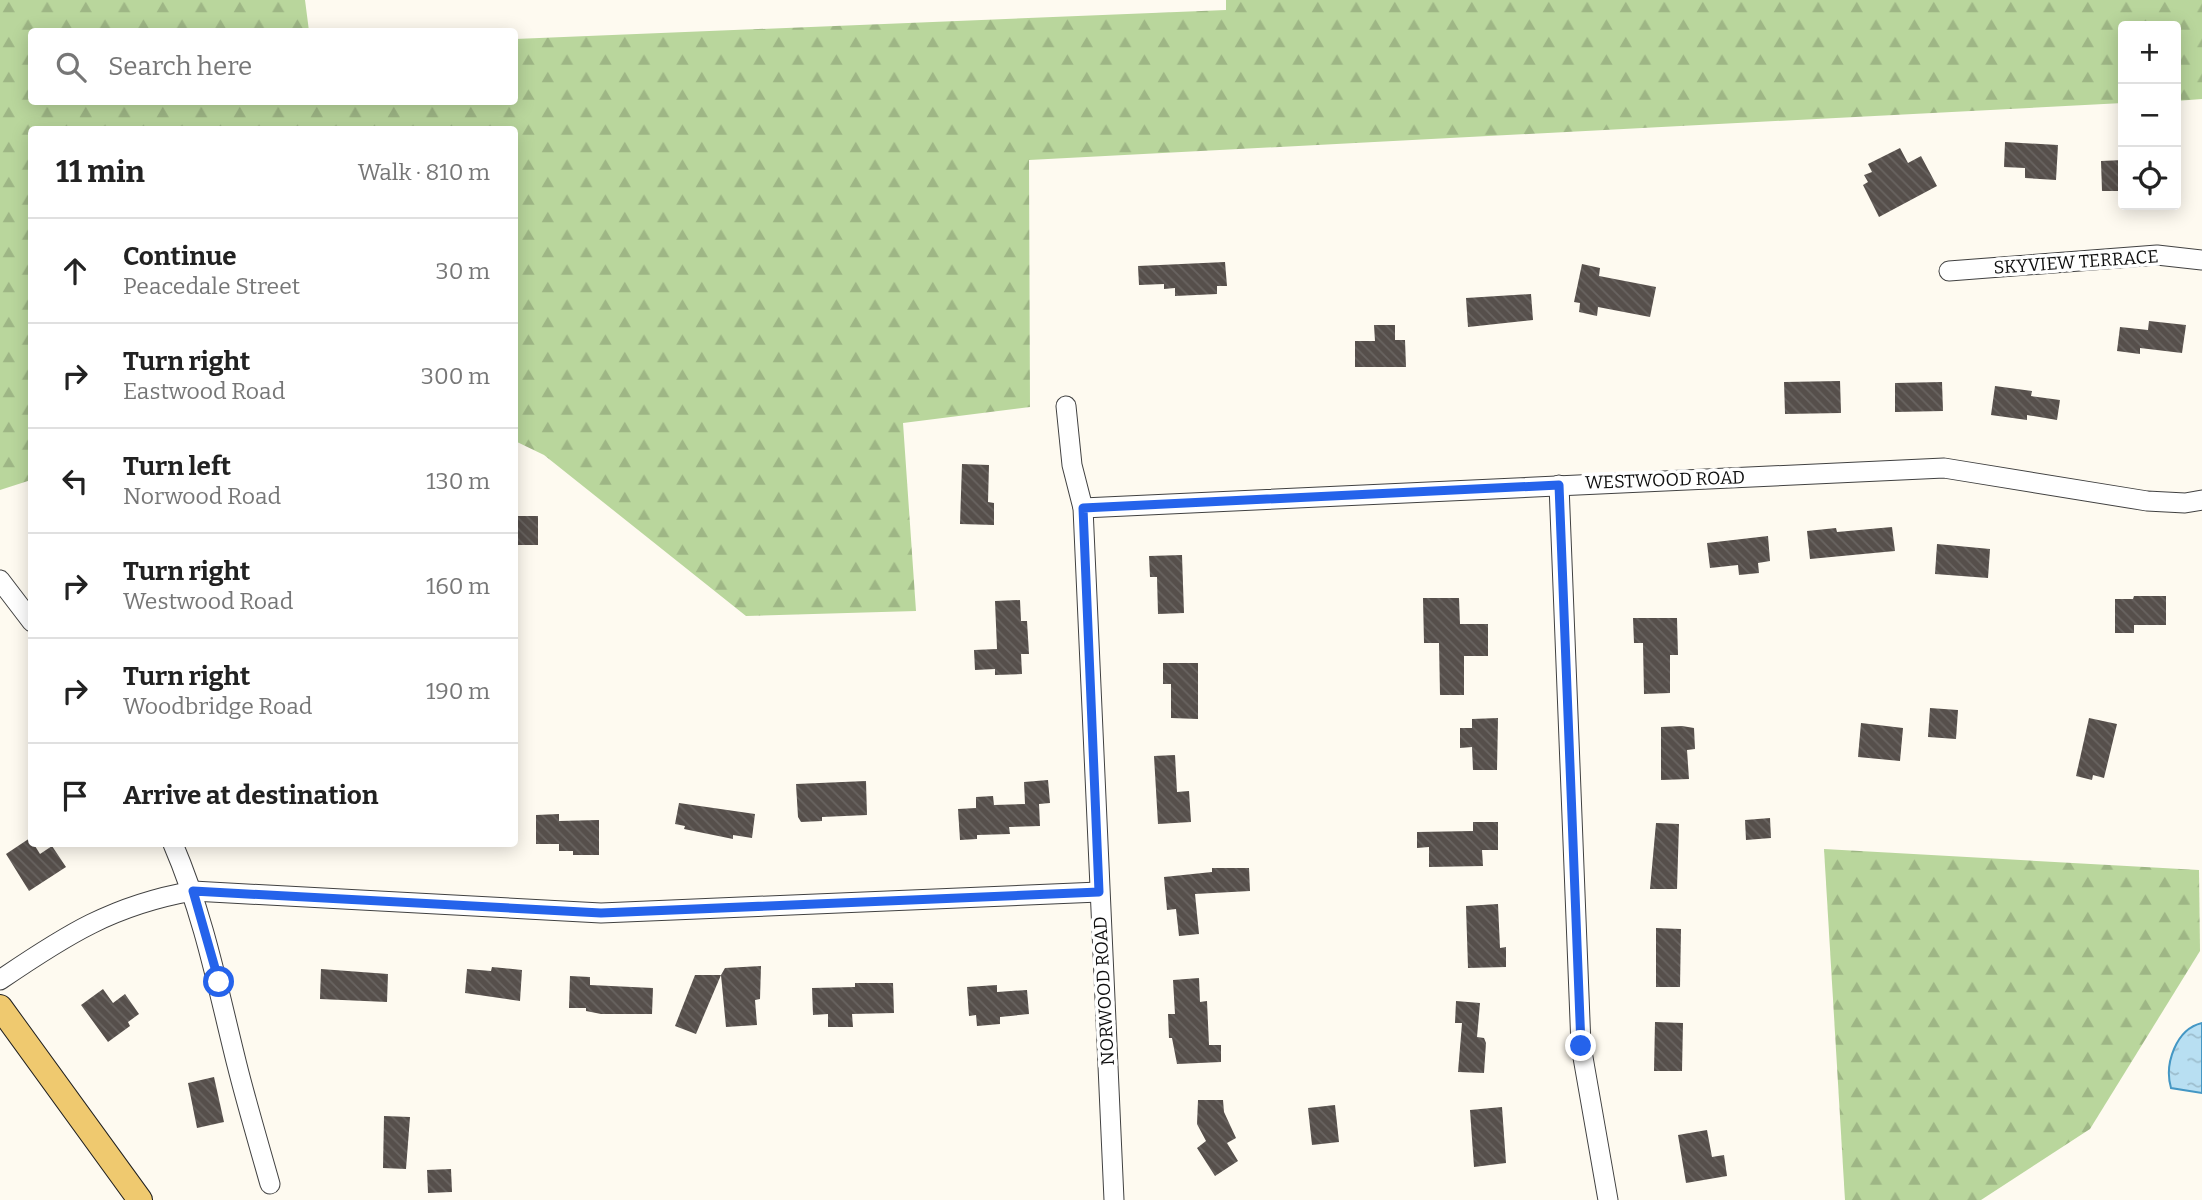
<!DOCTYPE html>
<meta charset="utf-8">
<style>
:root{--surface:#fff;--page:#f2f2f2;--text:#222;--muted:#767676;--line:#e0e0e0}
body{margin:0;font-family:Bitter,serif;background:var(--page);color:var(--text)}
.controls{position:absolute;right:21px;top:21px;display:grid;overflow:hidden;border-radius:7px;box-shadow:0 4px 18px #0003}
.controls button{width:63px;height:63px;display:grid;place-items:center;padding:0;border:0;border-bottom:2px solid var(--line);background:var(--surface);color:var(--text);font:35px sans-serif}
.stop{position:absolute;width:21px;height:21px;margin:-16px;border:5px solid #2563eb;border-radius:50%;background:#fff}
.stop.end{background:#2563eb;border-color:#fff;box-shadow:0 2px 7px #0008}
.list{margin:0;padding:0;list-style:none}
h2{display:flex;justify-content:space-between;align-items:center;height:91px;margin:0;padding:0 28px;font-size:30px}
h2 small{font-size:23px;font-weight:400;color:var(--muted)}
.list li{display:grid;grid-template-columns:46px 1fr auto;gap:21px;align-items:center;box-sizing:border-box;height:105px;padding:0 28px;border-top:2px solid var(--line)}
.list b{display:block;font-size:26px;white-space:nowrap}
.list p{margin:0;font-size:23px;white-space:nowrap;color:var(--muted)}
.list em{font-size:23px;font-style:normal;color:var(--muted)}
.icon{flex:none;width:38px;height:38px;fill:none;stroke:currentColor;stroke-width:2;stroke-linecap:round;stroke-linejoin:round}
.map{position:relative;flex:none;width:2202px;height:1200px;overflow:hidden}
.search{position:absolute;background:var(--surface);box-shadow:0 4px 18px #0003;left:28px;top:28px;width:490px;height:77px;display:flex;align-items:center;gap:18px;box-sizing:border-box;padding:0 24px;border-radius:7px;color:var(--muted);font-size:26px}
.panel{position:absolute;background:var(--surface);box-shadow:0 4px 18px #0003;left:28px;top:126px;width:490px;height:721px;border-radius:7px}
.map>svg:first-child{display:block}
.forest{fill:url(#forest-firs)}
.water{fill:url(#water-ripples);stroke:#4497c4;stroke-width:2}
.building{fill:url(#building-back-hatch)}
.lines{fill:none;stroke-linecap:round;stroke-linejoin:round}
.minor-casing{stroke:#414141;stroke-width:21}
.major-casing{stroke:#1f1f1f;stroke-width:26}
.minor{stroke:#fff;stroke-width:19}
.major{stroke:#efc96f;stroke-width:24}
.route{stroke:#2563eb;stroke-width:9}
.labels{text-anchor:middle;stroke-width:7;stroke-linejoin:round;paint-order:stroke}
.street-label{font-size:18px;fill:#0e0e0e;stroke:#fff}
</style>
<div class="map">
<svg width="2202" height="1200" viewBox="0 0 2202 1200">
<defs>
<pattern id="forest-firs" width="22" height="20" patternUnits="userSpaceOnUse" patternTransform="scale(1.75)"><rect width="22" height="20" fill="#b9d69c"/><path d="M5 1l3.5 6h-7zM16 11l3.5 6h-7z" fill="#9eb685"/></pattern>
<pattern id="water-ripples" width="26" height="14" patternUnits="userSpaceOnUse" patternTransform="scale(1.75)"><rect width="26" height="14" fill="#b8dff2"/><path d="M2 4q2-2 4 0t4 0M15 11q2-2 4 0t4 0" fill="none" stroke="#9dbece"/></pattern>
<pattern id="building-back-hatch" width="6" height="6" patternUnits="userSpaceOnUse" patternTransform="scale(1.75)"><rect width="6" height="6" fill="#564f4b"/><path d="M-1 5l2 2M0 0l6 6M5-1l2 2" fill="none" stroke="#696461"/></pattern>
</defs>
<rect width="100%" height="100%" fill="#fefaf0"/>
<g class="forest">
<polygon points="0,0 305,0 309,31 32,32 32,102 514,102 515,39 1226,10 1226,0 2202,0 2202,99 2176,101 2176,26 2123,26 2123,103 1029,160 1030,407 903,423 916,611 746,616 544,455 515,441 514,130 32,130 31,480 0,490"/>
<polygon points="1824,849 2199,870 2200,951 2090,1129 1981,1200 1845,1200"/>
</g>
<path class="water" d="M2202 1023V1093L2171 1088C2164 1064 2176 1029 2202 1023Z"/>
<g class="building">
<polygon points="2005,142 2058,145 2056,180 2025,178 2025,168 2004,167"/>
<polygon points="1900,148 1908,163 1921,156 1937,186 1879,217 1863,185 1868,182 1864,175 1872,172 1868,164"/>
<polygon points="2123,160 2123,191 2102,191 2101,161"/>
<polygon points="1225,262 1227,286 1217,286 1217,294 1175,296 1175,288 1164,289 1164,284 1139,285 1138,266"/>
<polygon points="1582,264 1600,268 1599,276 1656,287 1650,317 1598,307 1597,316 1579,312 1580,303 1574,302"/>
<polygon points="1531,294 1533,320 1468,327 1466,298"/>
<polygon points="2149,321 2186,325 2182,353 2140,348 2140,354 2117,351 2120,327 2148,330"/>
<polygon points="1374,325 1395,325 1395,340 1405,340 1406,367 1355,367 1355,341 1375,341"/>
<polygon points="1840,381 1841,413 1785,414 1784,382"/>
<polygon points="1942,382 1943,411 1895,412 1895,383"/>
<polygon points="1995,386 2032,391 2031,396 2060,400 2057,420 2027,415 2027,420 1991,415"/>
<polygon points="962,464 989,465 988,502 994,503 994,525 960,524"/>
<rect x="514" y="516" width="24" height="29"/>
<polygon points="1892,527 1895,551 1810,559 1807,531 1836,528 1837,532"/>
<polygon points="1768,536 1770,561 1758,563 1759,573 1739,575 1738,565 1710,568 1707,543"/>
<polygon points="1937,544 1990,549 1988,578 1935,574"/>
<polygon points="1182,555 1184,613 1158,614 1157,577 1150,577 1149,556"/>
<polygon points="2134,596 2166,596 2166,625 2134,625 2134,633 2115,633 2115,599 2133,599"/>
<polygon points="1423,598 1459,598 1460,624 1488,624 1488,656 1464,656 1464,695 1440,695 1439,643 1424,643"/>
<polygon points="1020,600 1021,621 1027,621 1029,654 1021,654 1022,674 995,675 995,669 975,670 974,650 997,649 995,601"/>
<polygon points="1633,618 1677,618 1678,655 1670,655 1670,693 1644,694 1643,643 1634,643"/>
<polygon points="1163,663 1198,663 1198,719 1171,718 1171,684 1163,684"/>
<polygon points="1930,708 1958,710 1956,739 1928,737"/>
<polygon points="1498,718 1497,770 1473,770 1472,747 1460,748 1460,728 1472,728 1472,719"/>
<polygon points="2089,718 2117,724 2104,778 2093,775 2092,780 2076,776"/>
<polygon points="1861,723 1903,728 1900,761 1858,757"/>
<polygon points="1682,726 1694,728 1695,749 1687,750 1689,779 1661,780 1661,727"/>
<polygon points="1175,755 1177,792 1189,791 1191,822 1158,824 1154,756"/>
<polygon points="1048,780 1050,803 1039,804 1040,826 1009,827 1010,834 977,835 977,839 960,840 958,809 976,808 976,797 993,796 994,805 1025,804 1024,782"/>
<polygon points="866,781 867,815 822,817 822,821 801,822 798,817 796,784"/>
<polygon points="679,803 755,814 752,838 733,835 733,839 684,829 685,826 675,824"/>
<polygon points="559,814 559,821 599,820 599,855 573,855 573,851 559,851 559,844 536,844 536,815"/>
<polygon points="1770,818 1771,838 1746,840 1745,820"/>
<polygon points="1473,822 1498,822 1498,850 1482,850 1483,866 1429,867 1429,847 1417,848 1417,832 1473,831"/>
<polygon points="1656,823 1679,824 1677,889 1650,889"/>
<polygon points="30,838 40,854 52,846 66,867 29,891 6,854"/>
<polygon points="1212,868 1249,868 1250,891 1195,894 1199,934 1179,936 1176,909 1167,910 1164,877 1212,872"/>
<polygon points="1498,904 1500,948 1506,947 1506,967 1468,968 1466,906"/>
<polygon points="1656,928 1681,929 1680,987 1656,987"/>
<polygon points="761,966 760,999 755,1000 757,1025 726,1027 721,975 725,968"/>
<polygon points="492,967 522,970 520,1001 465,993 467,969 491,971"/>
<polygon points="321,969 388,974 387,1002 320,999"/>
<polygon points="695,975 721,975 696,1034 675,1026"/>
<polygon points="570,976 590,977 590,985 653,988 652,1014 601,1014 586,1011 586,1008 569,1008"/>
<polygon points="1199,978 1200,1002 1207,1001 1209,1045 1221,1045 1221,1062 1177,1064 1172,1038 1169,1038 1168,1014 1175,1014 1173,980"/>
<polygon points="855,983 893,983 894,1013 852,1014 853,1027 828,1027 828,1014 813,1015 812,988 855,987"/>
<polygon points="997,985 997,992 1027,990 1029,1014 1000,1017 1000,1024 977,1026 976,1015 969,1016 967,987"/>
<polygon points="103,989 113,1003 125,994 139,1014 128,1022 130,1026 108,1042 81,1005"/>
<polygon points="1456,1001 1480,1003 1477,1037 1484,1038 1486,1043 1484,1073 1458,1072 1462,1023 1455,1023"/>
<polygon points="1655,1022 1683,1023 1682,1071 1654,1071"/>
<polygon points="214,1077 224,1122 197,1128 188,1083"/>
<polygon points="1198,1100 1223,1100 1224,1112 1236,1138 1227,1143 1238,1161 1215,1176 1197,1148 1206,1141 1197,1124"/>
<polygon points="1335,1105 1339,1142 1312,1145 1308,1108"/>
<polygon points="1502,1107 1506,1163 1474,1167 1470,1110"/>
<polygon points="384,1116 410,1117 406,1169 383,1168"/>
<polygon points="1707,1130 1712,1157 1724,1155 1727,1176 1686,1183 1678,1135"/>
<polygon points="451,1169 452,1192 428,1193 427,1170"/>
</g>
<g class="lines">
<defs>
<g id="minor">
<polyline points="1949,271 2157,255 2202,260"/>
<polyline points="1066,406 1072,465 1083,508 1114,1200"/>
<polyline points="1559,485 1581,1046 1608,1200"/>
<polyline points="1083,508 1944,468 2147,501 2185,503 2202,500"/>
<polyline points="0,580 32,622"/>
<path d="M173 844C204 916 218 989 237 1065 247 1105 259 1145 270 1184"/>
<path d="M0 980C66 935 113 905 193 891L601 913 1099 892"/>
</g>
<polyline id="major" points="0,1007 140,1200"/>
</defs>
<use href="#minor" class="minor-casing"/>
<use href="#major" class="major-casing"/>
<use href="#minor" class="minor"/>
<use href="#major" class="major"/>
</g>
<g class="lines">
<polyline class="route" points="219,982 193,891 601,913 1099,892 1083,508 1559,485 1581,1046"/>
</g>
<g class="labels">
<g class="street-label">
<text transform="translate(2076 262) rotate(-4)" y="6">SKYVIEW TERRACE</text>
<text transform="translate(1665 480) rotate(-2)" y="6">WESTWOOD ROAD</text>
<text transform="translate(1104 991) rotate(-93)" y="6">NORWOOD ROAD</text>
</g>
</g>
</svg>
<div class="controls">
<button>+</button>
<button>−</button>
<button><svg class="icon" aria-label="locate" viewBox="0 0 24 24"><circle cx="12" cy="12" r="6"/><path d="M12 2v4M12 18v4M2 12h4M18 12h4"/></svg></button>
</div>
<div class="stop" style="left:219px;top:982px"></div>
<div class="stop end" style="left:1581px;top:1046px"></div>
<div class="search"><svg class="icon" aria-label="search" viewBox="0 0 24 24"><circle cx="10" cy="10" r="6"/><path d="M15 15l6 6"/></svg>Search here</div>
<section class="panel">
<h2>11 min<small>Walk · 810 m</small></h2>
<ul class="list">
<li><svg class="icon" aria-label="ahead" viewBox="0 0 24 24"><path d="M12 20V5M6 11l6-6 6 6"/></svg><div><b>Continue</b><p>Peacedale Street</p></div><em>30 m</em></li>
<li><svg class="icon" aria-label="right" viewBox="0 0 24 24"><path d="M7 20v-9h11M14 6l5 5-5 5"/></svg><div><b>Turn right</b><p>Eastwood Road</p></div><em>300 m</em></li>
<li><svg class="icon" aria-label="left" viewBox="0 0 24 24"><path d="M17 20v-9H6M10 6l-5 5 5 5"/></svg><div><b>Turn left</b><p>Norwood Road</p></div><em>130 m</em></li>
<li><svg class="icon" aria-label="right" viewBox="0 0 24 24"><path d="M7 20v-9h11M14 6l5 5-5 5"/></svg><div><b>Turn right</b><p>Westwood Road</p></div><em>160 m</em></li>
<li><svg class="icon" aria-label="right" viewBox="0 0 24 24"><path d="M7 20v-9h11M14 6l5 5-5 5"/></svg><div><b>Turn right</b><p>Woodbridge Road</p></div><em>190 m</em></li>
<li><svg class="icon" aria-label="arrive" viewBox="0 0 24 24"><path d="M6 21V4h12l-3 4 3 4H6"/></svg><div><b>Arrive at destination</b></div></li>
</ul>
</section>
</div>
